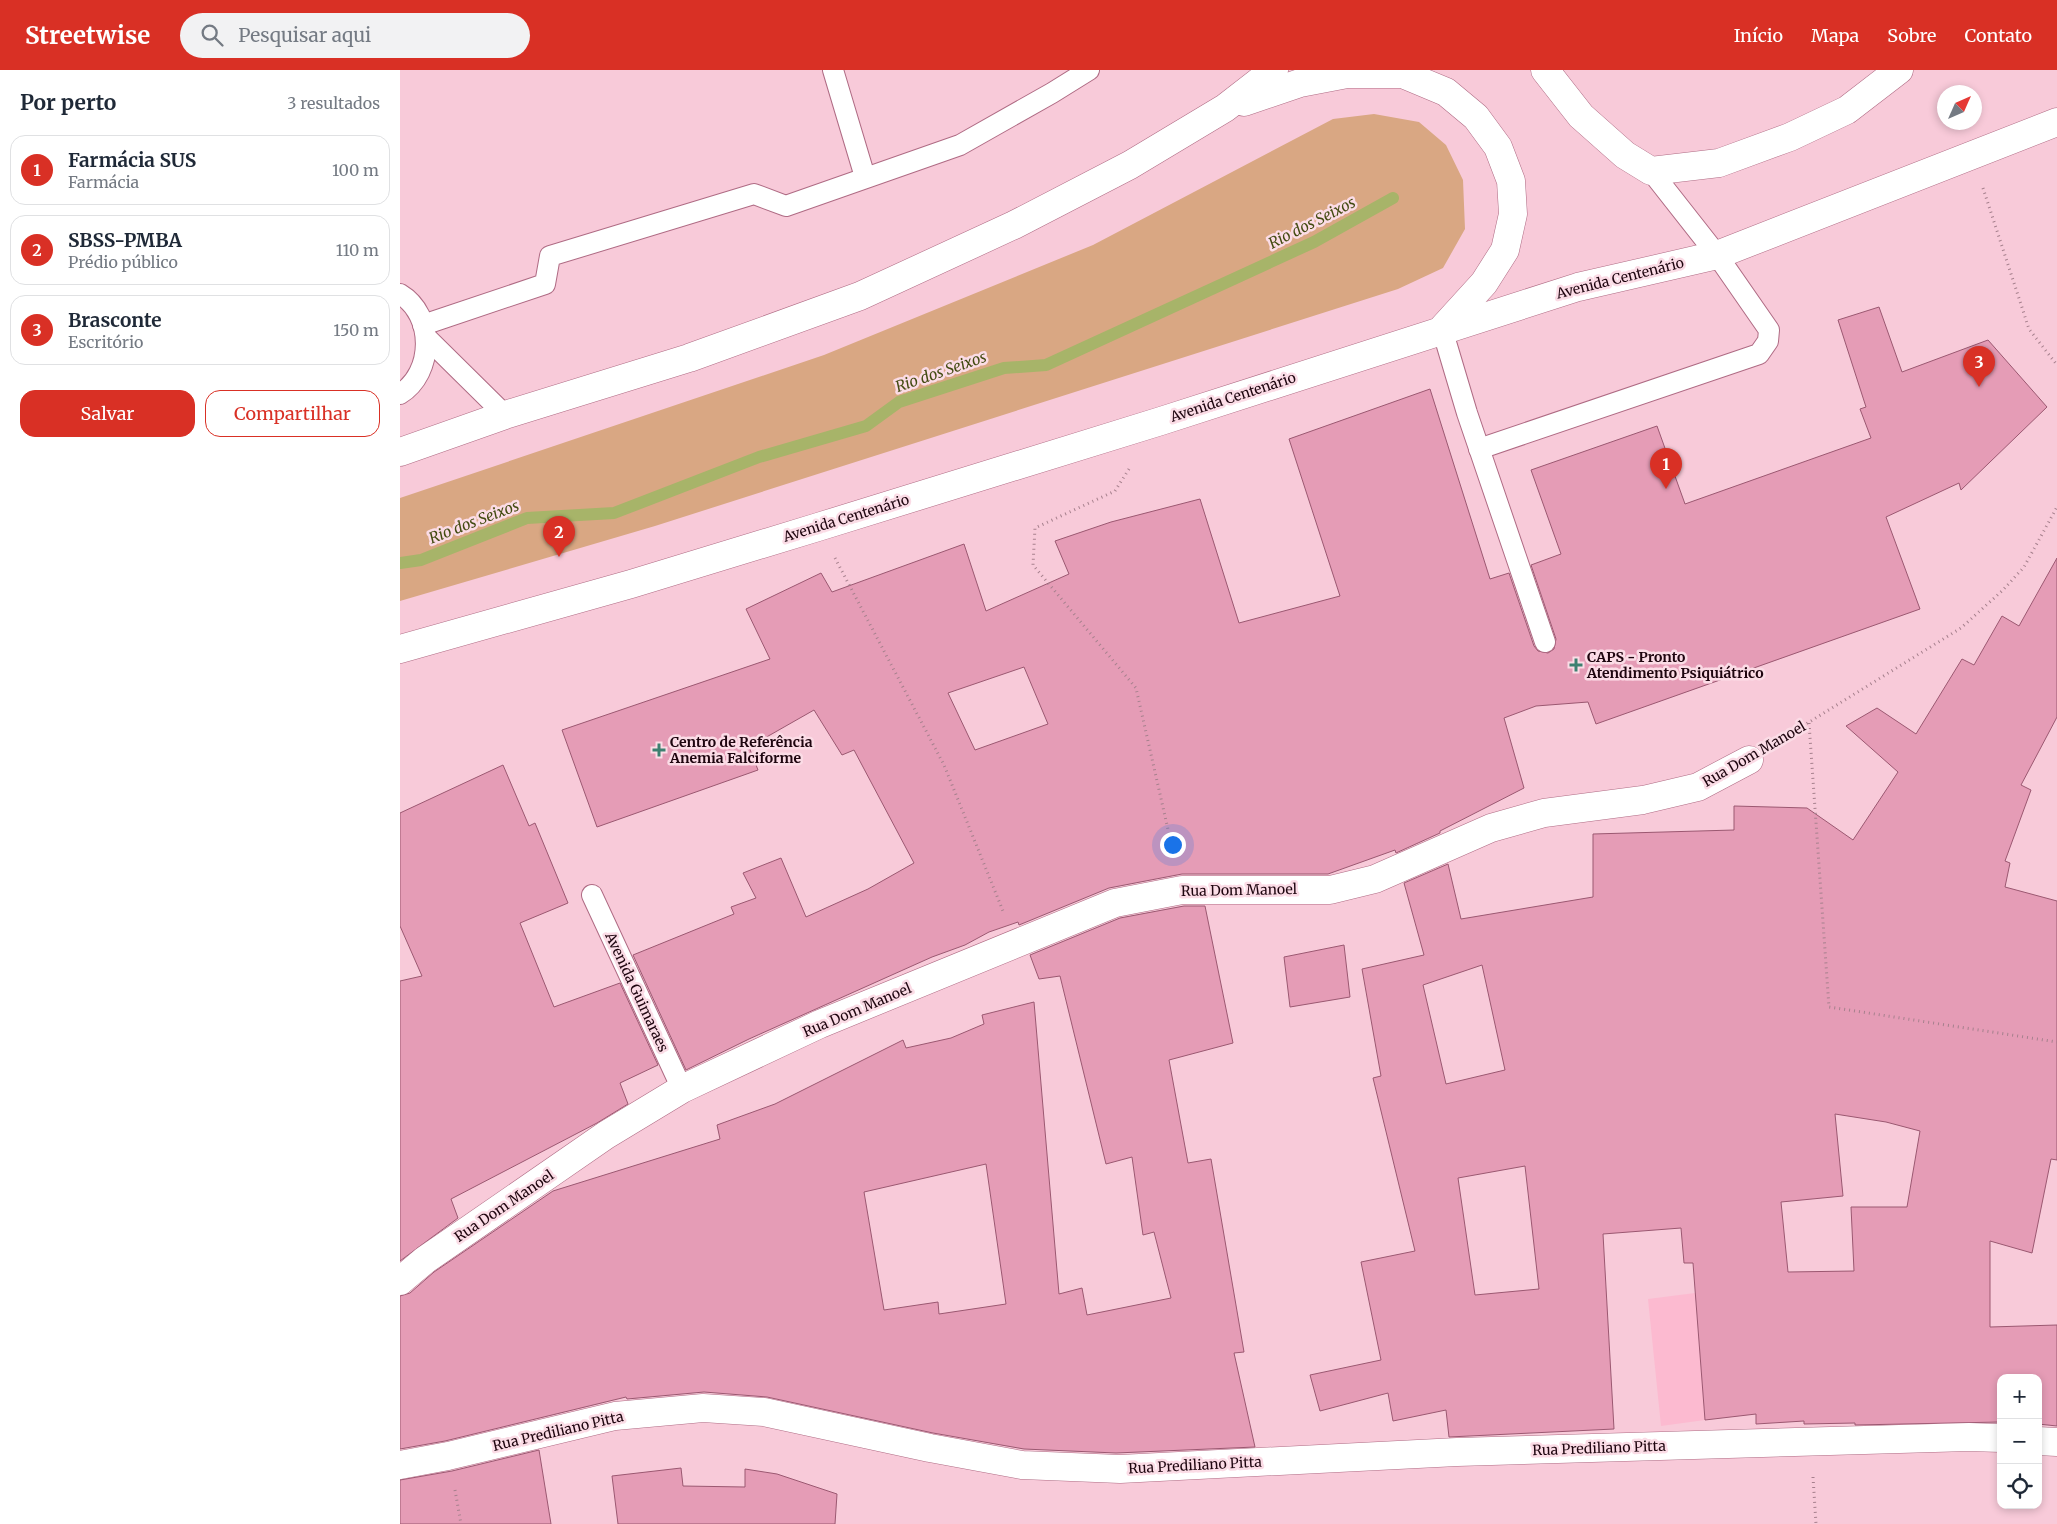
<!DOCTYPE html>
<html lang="pt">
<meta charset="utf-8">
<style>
:root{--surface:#fff;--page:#f2f2f3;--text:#1f2937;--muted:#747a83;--line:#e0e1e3;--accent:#d93025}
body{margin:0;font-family:Merriweather,serif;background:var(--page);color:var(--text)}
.controls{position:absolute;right:15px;bottom:15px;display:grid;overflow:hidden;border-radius:10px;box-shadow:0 2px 8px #0003}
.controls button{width:45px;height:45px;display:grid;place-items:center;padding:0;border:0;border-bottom:1px solid var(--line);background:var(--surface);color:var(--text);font:25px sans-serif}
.compass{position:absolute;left:1537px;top:15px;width:45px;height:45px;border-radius:50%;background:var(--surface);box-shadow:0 2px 8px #0003;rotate:45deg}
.you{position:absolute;left:772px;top:774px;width:18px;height:18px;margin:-12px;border:4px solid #fff;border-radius:50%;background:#1a73e8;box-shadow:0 0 0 8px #1a73e833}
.badge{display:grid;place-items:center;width:32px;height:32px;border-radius:50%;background:var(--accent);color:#fff;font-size:16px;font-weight:700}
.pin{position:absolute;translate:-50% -41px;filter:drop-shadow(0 1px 2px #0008)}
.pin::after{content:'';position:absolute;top:26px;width:18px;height:15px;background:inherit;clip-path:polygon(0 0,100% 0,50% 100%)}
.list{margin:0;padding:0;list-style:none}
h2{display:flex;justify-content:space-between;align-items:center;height:65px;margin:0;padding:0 20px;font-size:21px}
h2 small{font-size:16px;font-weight:400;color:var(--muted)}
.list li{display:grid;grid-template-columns:32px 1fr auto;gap:15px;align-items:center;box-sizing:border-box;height:70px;margin:0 10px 10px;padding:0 10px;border:1px solid var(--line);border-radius:15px}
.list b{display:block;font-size:19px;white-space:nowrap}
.list p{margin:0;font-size:16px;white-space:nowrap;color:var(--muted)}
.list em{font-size:16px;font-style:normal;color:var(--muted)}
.actions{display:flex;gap:10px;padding:15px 20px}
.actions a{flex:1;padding:11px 0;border:1px solid var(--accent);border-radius:15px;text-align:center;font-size:18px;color:var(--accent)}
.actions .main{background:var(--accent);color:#fff}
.icon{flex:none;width:28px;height:28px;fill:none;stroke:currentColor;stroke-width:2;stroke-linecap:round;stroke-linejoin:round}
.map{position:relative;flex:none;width:1657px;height:1454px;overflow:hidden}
header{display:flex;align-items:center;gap:30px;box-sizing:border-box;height:70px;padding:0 25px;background:var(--accent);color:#fff}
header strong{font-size:24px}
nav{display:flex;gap:28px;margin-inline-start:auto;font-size:18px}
.search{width:350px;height:45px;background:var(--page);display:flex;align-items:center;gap:12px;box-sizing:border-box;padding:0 18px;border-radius:28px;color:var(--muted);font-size:19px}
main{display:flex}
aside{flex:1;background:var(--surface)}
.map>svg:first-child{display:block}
.built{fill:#fcbad0}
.green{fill:#d9a783}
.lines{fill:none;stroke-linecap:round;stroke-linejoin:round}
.stream{stroke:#a7b469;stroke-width:12}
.building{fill:#e59cb6;stroke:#9b5871;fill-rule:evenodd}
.service-casing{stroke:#af6b84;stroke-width:22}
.minor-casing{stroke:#af6b84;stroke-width:29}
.primary-casing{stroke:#af6b84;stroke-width:29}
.path{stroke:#a6808d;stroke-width:3;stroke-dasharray:1 4;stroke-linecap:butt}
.service{stroke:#fff;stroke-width:20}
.minor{stroke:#fff;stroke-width:28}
.primary{stroke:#fff;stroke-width:28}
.poi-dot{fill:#3e8071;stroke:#fbdce6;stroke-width:2}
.labels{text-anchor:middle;stroke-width:5;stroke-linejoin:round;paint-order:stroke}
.street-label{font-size:14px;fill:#1e050f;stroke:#fbdce6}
.poi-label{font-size:14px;font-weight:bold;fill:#1e050f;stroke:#fbdce6;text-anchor:start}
.water-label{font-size:15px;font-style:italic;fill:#434b12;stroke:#fbdce6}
</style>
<header>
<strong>Streetwise</strong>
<div class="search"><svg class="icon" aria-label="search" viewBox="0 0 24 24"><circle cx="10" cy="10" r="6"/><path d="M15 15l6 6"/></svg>Pesquisar aqui</div>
<nav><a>Início</a><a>Mapa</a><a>Sobre</a><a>Contato</a></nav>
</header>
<main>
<aside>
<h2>Por perto<small>3 resultados</small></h2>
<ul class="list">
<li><span class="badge">1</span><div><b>Farmácia SUS</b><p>Farmácia</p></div><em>100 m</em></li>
<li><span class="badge">2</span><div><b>SBSS-PMBA</b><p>Prédio público</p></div><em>110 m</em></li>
<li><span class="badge">3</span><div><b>Brasconte</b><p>Escritório</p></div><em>150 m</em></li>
</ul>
<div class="actions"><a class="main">Salvar</a><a>Compartilhar</a></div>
</aside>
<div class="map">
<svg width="1657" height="1454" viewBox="0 0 1657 1454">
<rect width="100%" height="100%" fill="#f8cad9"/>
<polygon class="built" points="1295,1223 1305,1350 1261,1356 1248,1229"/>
<polygon class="green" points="974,44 1019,52 1046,75 1063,110 1065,159 1043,198 998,219 255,456 0,531 0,428 424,285 693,175 933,49"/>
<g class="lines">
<polyline class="stream" points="0,493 21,490 127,448 214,443 359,387 466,356 499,332 604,298 646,295 914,172 993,128"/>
</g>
<g class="building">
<path d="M1479 237 1502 302 1588 270 1647 337 1561 420 1559 413 1486 447 1520 539 1196 654 1188 632 1136 636 1104 648 1124 718 1040 761V763L996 783 995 780 928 804H782L709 818 619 855 618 852 589 862 565 875 532 887 349 969 286 1000 233 885 334 844 331 837 356 828 343 803 381 788 406 847 468 819 514 793 454 680 442 685 414 640 349 677 358 700 197 757 162 660 370 589 346 539 421 503 432 522 564 474 586 541 669 504 655 471 711 452 800 429 839 553 940 526 889 369 1030 319 1090 509 1109 503 1134 576 1138 581 1148 583 1154 579 1156 569 1131 495 1161 484 1131 400 1257 356 1285 434 1471 368 1460 339 1466 337 1438 250ZM624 597 648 654 575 680 548 623Z"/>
<path d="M1657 488V647L1621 715 1631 720 1605 791 1610 793 1605 817 1657 831V1090L1651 1089 1632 1183 1590 1171V1257L1657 1255V1356L1638 1354V1308H1601L1600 1352 1455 1355V1353L1404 1354V1351L1356 1354V1344L1305 1350 1293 1193H1284L1281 1158 1203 1164 1214 1359 1049 1367 1046 1340 993 1351 988 1323 920 1341 910 1305 981 1290 961 1192 1015 1181 973 1008 981 1006 962 899 1024 885 1004 813 1048 794 1061 849 1193 827V764L1334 760V736L1407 738 1453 770 1498 702 1446 656 1477 638 1516 664 1562 589 1574 595 1602 546 1619 556ZM1082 895 1105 1000 1046 1014 1023 915ZM1435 1044 1486 1052 1520 1061 1507 1137H1451L1454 1201 1388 1202 1381 1132 1443 1126ZM1125 1096 1139 1219 1075 1225 1058 1108Z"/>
<polygon points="103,695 129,756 135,753 168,833 120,853 154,937 220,913 258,995 220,1013 228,1034 197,1053 51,1129 58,1148 0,1191 0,911 22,906 0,856 0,743"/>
<path d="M784 836H805L833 973 769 990 788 1093 811 1089 844 1282 834 1283 855 1377 716 1383 624 1379 533 1363 367 1327 304 1322 227 1329 226 1327 45 1371 0 1379V1226L10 1223 34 1202 153 1121 320 1069 317 1055 375 1034 503 970 506 978 551 968 584 954 582 945 634 932 659 1224 682 1218 687 1245 771 1228 754 1162 743 1165 732 1087 706 1094 660 906 639 909 630 885 720 848ZM586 1094 606 1234 539 1244 538 1232 484 1240 464 1122Z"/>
<polygon points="944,875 950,927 890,937 884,887"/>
<polygon points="139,1380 151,1454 0,1454 0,1410 52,1401"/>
<polygon points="281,1398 283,1416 345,1417 345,1399 377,1404 437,1424 435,1454 218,1454 212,1406"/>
</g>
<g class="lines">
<defs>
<g id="service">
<polyline points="433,0 465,107"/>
<path d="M0 224C35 245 34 303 0 324"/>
<polyline points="23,255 145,214 150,186 354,124 386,136 560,75 652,23 689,0"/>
<polyline points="1042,259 1067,343 1145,572"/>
<polyline points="27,268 105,345"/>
<polyline points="1079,379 1359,284 1368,271 1369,260 1317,185 1251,101"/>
<polyline points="192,825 282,1019"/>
</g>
<g id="minor">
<polyline points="0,1211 25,1190 206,1065 282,1019 420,954 715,833 782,820 930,820 975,809 1091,758 1144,743 1243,730 1298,717 1349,690"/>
<polyline points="1638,1371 1657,1372"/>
<polyline points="0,1395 48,1386 215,1346 303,1338 364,1342 530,1378 622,1395 720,1399 1057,1382 1569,1367 1601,1368"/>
</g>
<g id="primary">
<polyline points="1145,0 1181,46 1225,85 1251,101 1319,93 1390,67 1447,40 1499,0"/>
<polyline points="844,32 900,13 947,4 1003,4 1046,22 1076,47 1098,77 1111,111 1113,144 1105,180 1084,213 1043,258"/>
<polyline points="0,382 105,345 289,288 460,226 614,155 730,95 825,38 874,0"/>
<polyline points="0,579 231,514 418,457 761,351 1178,217 1317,185 1657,52"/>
</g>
</defs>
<use href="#service" class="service-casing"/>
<use href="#minor" class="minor-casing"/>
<use href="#primary" class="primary-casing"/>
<g class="path">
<polyline points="1583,118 1629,259 1657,295"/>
<polyline points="729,399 715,421 635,458 633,495 736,618 774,786"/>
<polyline points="435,488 544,695 603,841"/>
<polyline points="1409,653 1429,937 1657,972"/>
<polyline points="1377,672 1561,558 1603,520 1624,497 1657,437"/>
<polyline points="1413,1407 1416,1454"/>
<polyline points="55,1420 61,1454"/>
</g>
<use href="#service" class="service"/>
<use href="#minor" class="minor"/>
<use href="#primary" class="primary"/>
</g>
<g class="poi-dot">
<path d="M1173.5 587.5h5v5h5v5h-5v5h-5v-5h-5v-5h5z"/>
<path d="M256.5 672.5h5v5h5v5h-5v5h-5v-5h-5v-5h5z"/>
</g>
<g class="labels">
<g class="street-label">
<text transform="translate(1220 208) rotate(-14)" y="5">Avenida Centenário</text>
<text transform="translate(833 327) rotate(-18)" y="5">Avenida Centenário</text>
<text transform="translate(446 448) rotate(-17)" y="5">Avenida Centenário</text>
<text transform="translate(1354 684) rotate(-30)" y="5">Rua Dom Manoel</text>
<text transform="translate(839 820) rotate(-1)" y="5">Rua Dom Manoel</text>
<text transform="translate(237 922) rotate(65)" y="5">Avenida Guimaraes</text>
<text transform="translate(457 940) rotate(-23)" y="5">Rua Dom Manoel</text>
<text transform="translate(104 1136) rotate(-34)" y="5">Rua Dom Manoel</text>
<text transform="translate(158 1361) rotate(-13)" y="5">Rua Prediliano Pitta</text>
<text transform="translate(1199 1378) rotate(-2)" y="5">Rua Prediliano Pitta</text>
<text transform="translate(795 1395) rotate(-3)" y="5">Rua Prediliano Pitta</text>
</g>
<g class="poi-label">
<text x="1187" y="592">CAPS - Pronto<tspan x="1187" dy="16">Atendimento Psiquiátrico</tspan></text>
<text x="270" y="677">Centro de Referência<tspan x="270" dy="16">Anemia Falciforme</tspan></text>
</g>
<g class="water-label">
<text transform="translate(912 153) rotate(-27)" y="5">Rio dos Seixos</text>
<text transform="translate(541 302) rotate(-19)" y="5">Rio dos Seixos</text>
<text transform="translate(74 452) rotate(-21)" y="5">Rio dos Seixos</text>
</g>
</g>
</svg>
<div class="controls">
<button>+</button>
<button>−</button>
<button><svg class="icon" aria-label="locate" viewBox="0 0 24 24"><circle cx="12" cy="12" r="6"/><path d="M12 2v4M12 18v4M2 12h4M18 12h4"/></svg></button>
</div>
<svg class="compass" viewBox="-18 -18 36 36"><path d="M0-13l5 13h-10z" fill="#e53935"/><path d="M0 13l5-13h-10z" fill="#747a83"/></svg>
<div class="you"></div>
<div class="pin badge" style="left:1266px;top:419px">1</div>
<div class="pin badge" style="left:159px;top:487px">2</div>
<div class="pin badge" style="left:1579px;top:317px">3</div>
</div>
</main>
